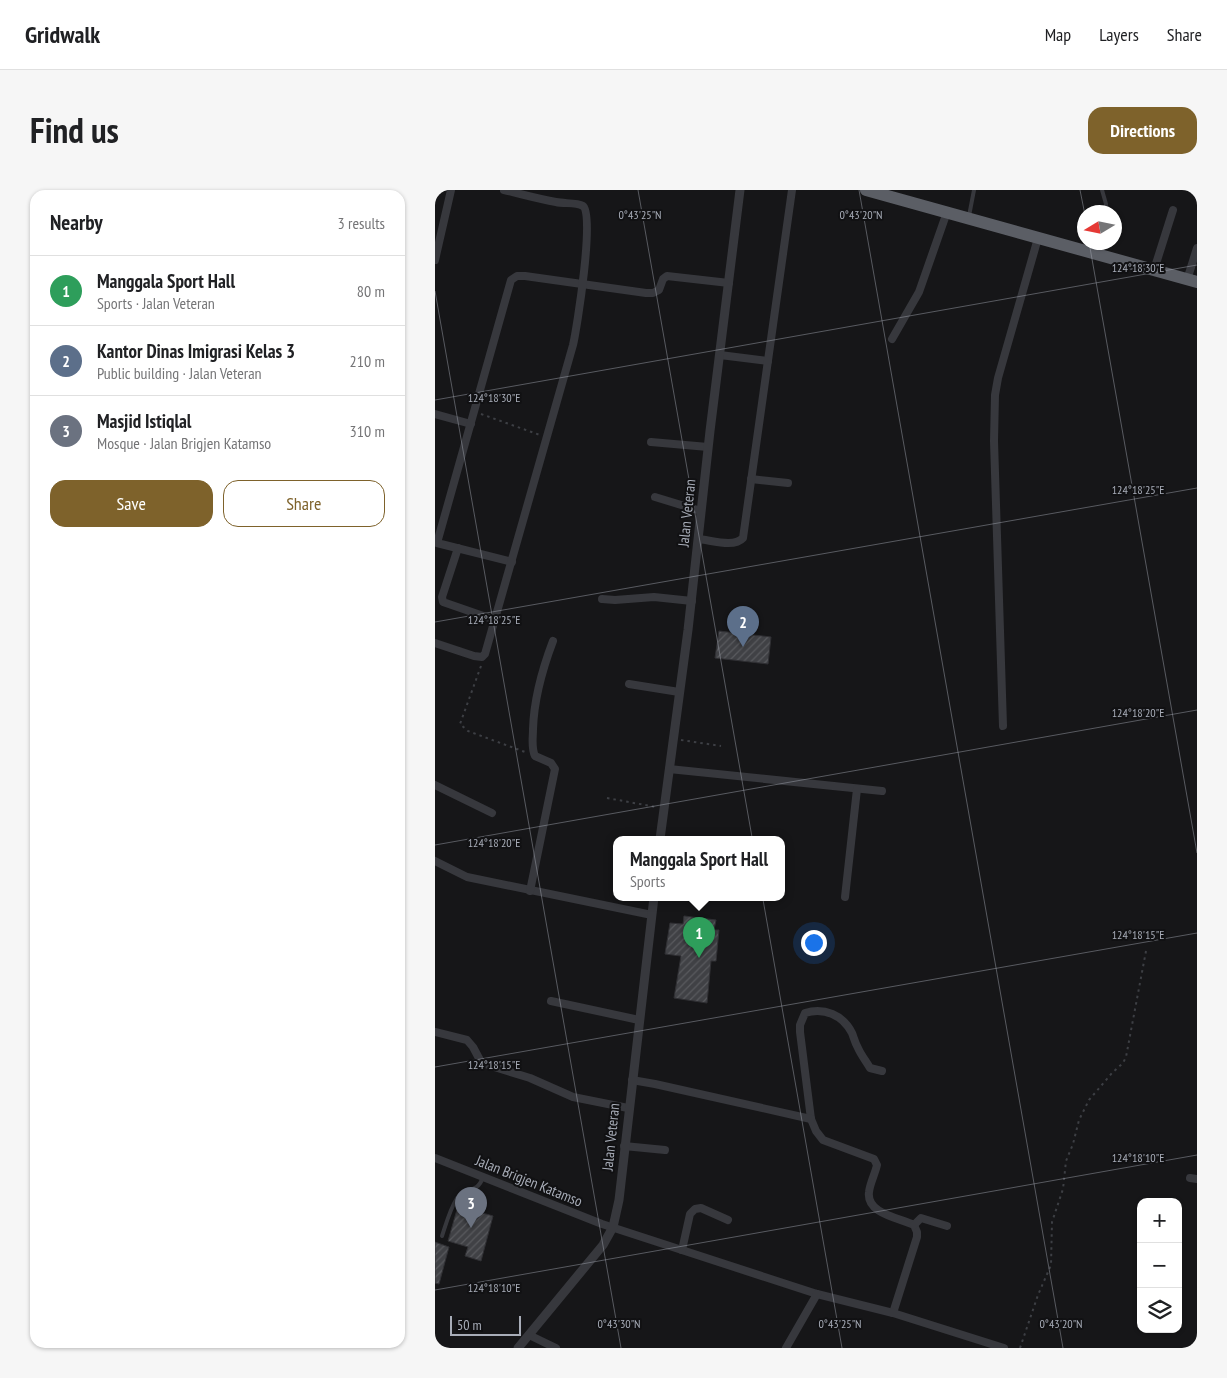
<!DOCTYPE html>
<meta charset="utf-8">
<style>
:root{--surface:#fff;--page:#f6f6f6;--text:#202124;--muted:#757577;--line:#e0e0e0;--accent:#7e622b}
body{margin:0;font-family:"PT Sans Narrow",sans-serif;background:var(--page);color:var(--text)}
.controls{position:absolute;right:15px;bottom:15px;display:grid;overflow:hidden;border-radius:10px;box-shadow:0 1px 4px #0004}
.controls button{width:45px;height:45px;display:grid;place-items:center;padding:0;border:0;border-bottom:1px solid var(--line);background:var(--surface);color:var(--text);font:25px sans-serif}
.compass{position:absolute;left:642px;top:15px;width:45px;height:45px;border-radius:50%;background:var(--surface);box-shadow:0 1px 4px #0004;rotate:260deg}
.scale{position:absolute;left:15px;bottom:12px;width:71px;box-sizing:border-box;padding-left:5px;border:2px solid #a8adb8;border-top:0;font-size:14px;line-height:18px;white-space:nowrap;color:#a8adb8;-webkit-text-stroke:4px #111113;paint-order:stroke}
.you{position:absolute;left:378px;top:752px;width:18px;height:18px;margin:-12px;border:4px solid #fff;border-radius:50%;background:#1a73e8;box-shadow:0 0 0 8px #1a73e833}
.badge{display:grid;place-items:center;width:32px;height:32px;border-radius:50%;background:var(--accent);color:#fff;font-size:16px;font-weight:700}
.pin{position:absolute;translate:-50% -41px;filter:drop-shadow(0 1px 2px #0008)}
.pin::after{content:'';position:absolute;top:26px;width:18px;height:15px;background:inherit;clip-path:polygon(0 0,100% 0,50% 100%)}
.popup{position:absolute;left:178px;top:646px;width:172px;height:65px;box-sizing:border-box;display:grid;place-content:center;border-radius:10px;background:var(--surface);filter:drop-shadow(0 1px 4px #0005);font-size:16px;white-space:nowrap;color:var(--muted)}
.popup b{font-size:19px;color:var(--text)}
.popup::after{content:'';position:absolute;left:50%;top:100%;margin-left:-10px;border:10px solid transparent;border-top-color:var(--surface)}
.list{margin:0;padding:0;list-style:none}
h2{display:flex;justify-content:space-between;align-items:center;height:65px;margin:0;padding:0 20px;font-size:21px}
h2 small{font-size:16px;font-weight:400;color:var(--muted)}
.list li{display:grid;grid-template-columns:32px 1fr auto;gap:15px;align-items:center;box-sizing:border-box;height:70px;padding:0 20px;border-top:1px solid var(--line)}
.list b{display:block;font-size:19px;white-space:nowrap}
.list p{margin:0;font-size:16px;white-space:nowrap;color:var(--muted)}
.list em{font-size:16px;font-style:normal;color:var(--muted)}
.actions{display:flex;gap:10px;padding:15px 20px}
.actions a{flex:1;padding:11px 0;border:1px solid var(--accent);border-radius:15px;text-align:center;font-size:18px;color:var(--accent)}
.actions .main{background:var(--accent);color:#fff}
.icon{flex:none;width:28px;height:28px;fill:none;stroke:currentColor;stroke-width:2;stroke-linecap:round;stroke-linejoin:round}
.map{position:relative;flex:none;width:762px;height:1158px;overflow:hidden;border-radius:15px}
header{display:flex;align-items:center;gap:30px;box-sizing:border-box;height:70px;padding:0 25px;background:var(--surface);border-bottom:1px solid var(--line)}
header strong{font-size:24px}
nav{display:flex;gap:28px;margin-inline-start:auto;font-size:18px}
.intro{display:flex;align-items:center;justify-content:space-between;box-sizing:border-box;height:120px;padding:0 30px}
h1{margin:0;font-size:35px}
.button{padding:12px 22px;border-radius:15px;background:var(--accent);color:#fff;font-size:18px;font-weight:700}
main{display:flex;gap:30px;padding:0 30px}
aside{flex:1;background:var(--surface);border-radius:15px;box-shadow:0 1px 4px #0004}
.map>svg:first-child{display:block}
.building{fill:url(#building-hatch);stroke:#303034}
.lines{fill:none;stroke-linecap:round;stroke-linejoin:round}
.path{stroke:#3d3f44;stroke-width:2;stroke-dasharray:2.5 4;stroke-linecap:butt}
.service{stroke:#37383d;stroke-width:4}
.minor{stroke:#37383d;stroke-width:8}
.tertiary{stroke:#37383d;stroke-width:9}
.trunk{stroke:#5b5e65;stroke-width:12}
.ticks{fill:none;stroke:#a8adb8;stroke-width:1;stroke-opacity:0.45}
.labels{text-anchor:middle;stroke-width:4;stroke-linejoin:round;paint-order:stroke}
.street-label{font-size:15px;fill:#a8adb8;stroke:#111113}
.ticks-label{font-size:12px;text-anchor:middle;fill:#a8adb8;stroke:#111113;stroke-width:4;stroke-linejoin:round;paint-order:stroke}
</style>
<header>
<strong>Gridwalk</strong>
<nav><a>Map</a><a>Layers</a><a>Share</a></nav>
</header>
<div class="intro"><h1>Find us</h1><a class="button">Directions</a></div>
<main>
<aside>
<h2>Nearby<small>3 results</small></h2>
<ul class="list">
<li><span class="badge" style="background:#2e9e5b">1</span><div><b>Manggala Sport Hall</b><p>Sports · Jalan Veteran</p></div><em>80 m</em></li>
<li><span class="badge" style="background:#5c6f8a">2</span><div><b>Kantor Dinas Imigrasi Kelas 3</b><p>Public building · Jalan Veteran</p></div><em>210 m</em></li>
<li><span class="badge" style="background:#6b7280">3</span><div><b>Masjid Istiqlal</b><p>Mosque · Jalan Brigjen Katamso</p></div><em>310 m</em></li>
</ul>
<div class="actions"><a class="main">Save</a><a>Share</a></div>
</aside>
<div class="map">
<svg width="762" height="1158" viewBox="0 0 762 1158">
<defs>
<pattern id="building-hatch" width="6" height="6" patternUnits="userSpaceOnUse" patternTransform="scale(1.25)"><rect width="6" height="6" fill="#404145"/><path d="M-1 1l2-2M0 6l6-6M5 7l2-2" fill="none" stroke="#595a5e"/></pattern>
</defs>
<rect width="100%" height="100%" fill="#161618"/>
<g class="building">
<polygon points="284,441 336,447 333,474 280,468"/>
<polygon points="249,726 281,730 279,740 284,740 281,771 276,771 272,813 239,808 246,766 230,764 235,733 248,734"/>
<polygon points="23,1016 58,1026 46,1071 30,1066 33,1057 13,1051"/>
<polygon points="0,1052 14,1057 4,1094 0,1093"/>
</g>
<g class="lines">
<g class="path">
<polyline points="46,224 105,245"/>
<polyline points="46,476 25,534 33,541 90,562"/>
<polyline points="246,550 286,556"/>
<polyline points="172,608 221,617"/>
<polyline points="585,1158 603,1105 616,1075 617,1032 628,999 631,971 638,954 644,930 654,910 677,883 688,873 691,867 711,761"/>
</g>
<g class="service">
<polyline points="667,0 671,14 670,22"/>
<polyline points="534,26 539,0"/>
<polyline points="663,63 665,52"/>
<path d="M7 1046C11 1034 15 1019 22 1008 30 996 42 1005 48 987"/>
</g>
<g class="minor">
<polyline points="0,70 16,0"/>
<polyline points="719,80 738,20"/>
<polyline points="752,90 762,58"/>
<polyline points="457,149 484,102 512,22"/>
<polyline points="285,165 333,171"/>
<polyline points="0,224 36,234"/>
<polyline points="216,252 273,257"/>
<polyline points="316,289 353,293"/>
<polyline points="220,307 266,321"/>
<path d="M263 349C276 350 299 358 308 348L357 0"/>
<polyline points="23,358 7,407 8,412 60,430"/>
<polyline points="77,372 2,353 76,90 82,86 90,86 211,103 218,103 224,100 228,89 232,86 294,93"/>
<polyline points="167,409 180,410 219,407 257,411"/>
<path d="M0 453 39 466 47 467 50 464 138 155C142 138 160 23 148 16 141 12 129 14 121 12 104 9 86 4 69 0"/>
<polyline points="194,494 244,502"/>
<polyline points="568,536 559,251 560,205 563,188 603,48"/>
<polyline points="234,579 447,601"/>
<polyline points="0,595 57,623"/>
<polyline points="0,671 32,687 217,725"/>
<path d="M95 701 120 579 116 573 100 566C96 558 98 548 98 539 99 508 107 480 118 451"/>
<polyline points="410,707 422,599"/>
<polyline points="116,811 204,830"/>
<polyline points="0,842 32,850 38,857 46,872 56,876 95,888 138,907 193,918"/>
<path d="M447 881 435 878C431 871 426 865 423 858 420 853 419 848 417 843 408 825 389 817 370 823L365 835V842L376 929 381 941 388 950 439 969 442 975C440 984 435 993 434 1002 431 1024 465 1028 479 1035L482 1042V1047L458 1123"/>
<polyline points="197,890 220,894 376,929"/>
<polyline points="189,956 230,960"/>
<polyline points="0,968 167,1034 382,1104 458,1123 569,1158"/>
<polyline points="755,988 762,989"/>
<polyline points="479,1035 486,1028 512,1036"/>
<polyline points="247,1060 255,1024 260,1019 266,1018 293,1030"/>
<polyline points="94,1145 121,1158"/>
<polyline points="351,1158 382,1104"/>
</g>
<g class="tertiary">
<polyline points="225,649 253,440 275,241 305,0"/>
<polyline points="83,1158 168,1055 178,1037 184,1010 219,707"/>
</g>
<polyline class="trunk" points="431,0 762,92"/>
</g>
<path class="ticks" d="M203 0 407 1158M424 0 628 1158M645 0 650 25M654 52 762 663M0 101 186 1158M0 210 762 75M0 432 762 298M0 655 762 520M0 877 762 743M0 1100 762 965"/>
<g class="labels">
<g class="street-label">
<text transform="translate(252 323) rotate(-84)" y="5">Jalan Veteran</text>
<text transform="translate(176 947) rotate(-84)" y="5">Jalan Veteran</text>
<text transform="translate(94 991) rotate(22)" y="5">Jalan Brigjen Katamso</text>
</g>
</g>
<g class="ticks-label">
<text x="205" y="29">0°43'25"N</text>
<text x="426" y="29">0°43'20"N</text>
<text x="703" y="82">124°18'30"E</text>
<text x="59" y="212">124°18'30"E</text>
<text x="703" y="304">124°18'25"E</text>
<text x="59" y="434">124°18'25"E</text>
<text x="703" y="527">124°18'20"E</text>
<text x="59" y="657">124°18'20"E</text>
<text x="703" y="749">124°18'15"E</text>
<text x="59" y="879">124°18'15"E</text>
<text x="703" y="972">124°18'10"E</text>
<text x="59" y="1102">124°18'10"E</text>
<text x="184" y="1138">0°43'30"N</text>
<text x="405" y="1138">0°43'25"N</text>
<text x="626" y="1138">0°43'20"N</text>
</g>
</svg>
<div class="controls">
<button>+</button>
<button>−</button>
<button><svg class="icon" aria-label="layers" viewBox="0 0 24 24"><path d="M12 4l9 5-9 5-9-5zM3 14l9 5 9-5"/></svg></button>
</div>
<svg class="compass" viewBox="-18 -18 36 36"><path d="M0-13l5 13h-10z" fill="#e53935"/><path d="M0 13l5-13h-10z" fill="#757577"/></svg>
<div class="scale">50 m</div>
<div class="you"></div>
<div class="pin badge" style="left:264px;top:768px;background:#2e9e5b">1</div>
<div class="popup"><b>Manggala Sport Hall</b>Sports</div>
<div class="pin badge" style="left:308px;top:457px;background:#5c6f8a">2</div>
<div class="pin badge" style="left:36px;top:1038px;background:#6b7280">3</div>
</div>
</main>
